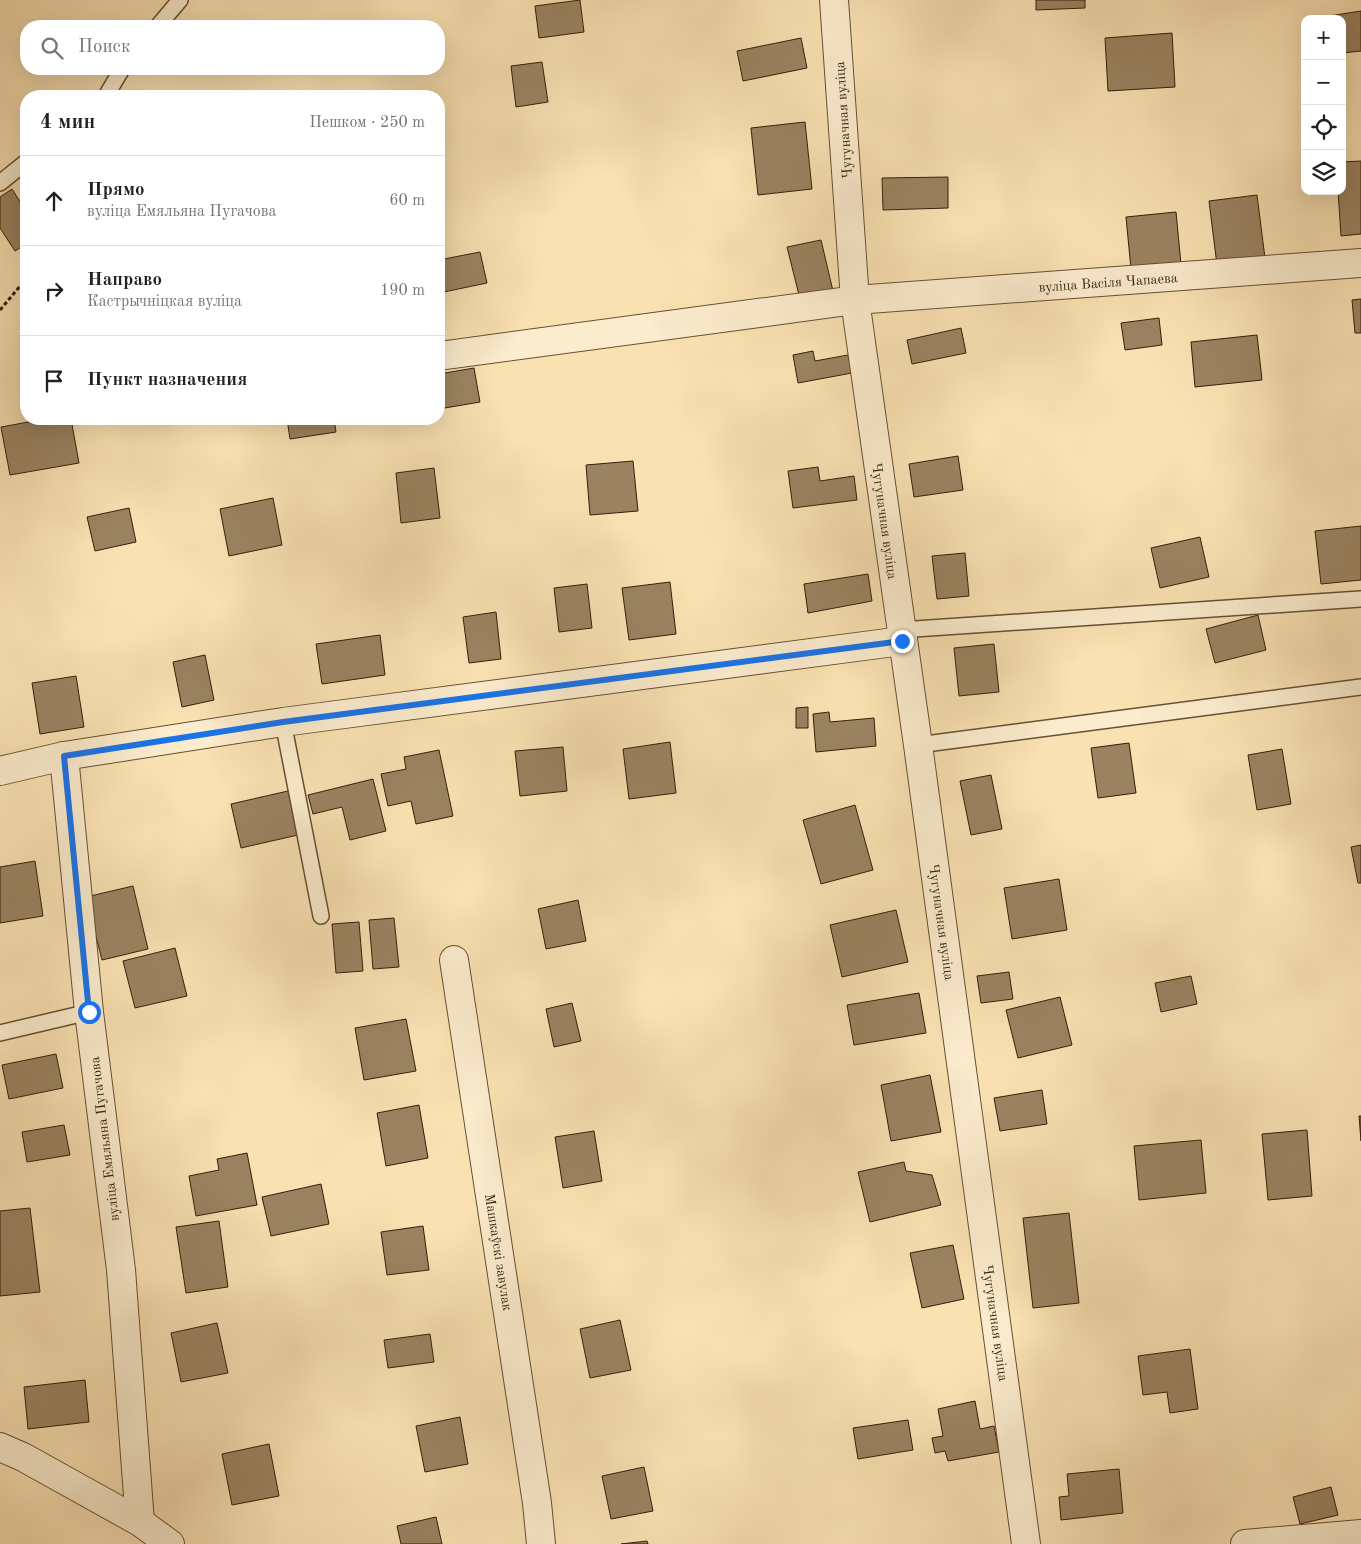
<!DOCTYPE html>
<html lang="ru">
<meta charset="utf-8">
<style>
:root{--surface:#fff;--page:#f2f2f2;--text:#202124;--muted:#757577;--line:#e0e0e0}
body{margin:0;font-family:"Old Standard TT",serif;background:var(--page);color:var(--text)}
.controls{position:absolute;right:15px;top:15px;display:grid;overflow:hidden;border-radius:10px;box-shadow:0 5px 20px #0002}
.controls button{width:45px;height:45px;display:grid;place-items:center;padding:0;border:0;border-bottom:1px solid var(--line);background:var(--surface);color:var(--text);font:25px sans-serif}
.stop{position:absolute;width:15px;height:15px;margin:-11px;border:4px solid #1a73e8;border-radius:50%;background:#fff}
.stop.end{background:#1a73e8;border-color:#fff;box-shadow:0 1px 5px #0008}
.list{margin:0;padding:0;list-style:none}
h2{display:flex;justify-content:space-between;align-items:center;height:65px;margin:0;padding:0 20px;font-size:21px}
h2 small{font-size:16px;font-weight:400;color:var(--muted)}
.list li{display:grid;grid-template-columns:32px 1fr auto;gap:15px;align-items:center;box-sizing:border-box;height:90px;padding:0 20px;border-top:1px solid var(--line)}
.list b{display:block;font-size:19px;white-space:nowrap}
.list p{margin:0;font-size:16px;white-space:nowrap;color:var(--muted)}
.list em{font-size:16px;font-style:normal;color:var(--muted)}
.icon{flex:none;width:28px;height:28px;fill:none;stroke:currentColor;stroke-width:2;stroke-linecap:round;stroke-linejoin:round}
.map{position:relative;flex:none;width:1361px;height:1544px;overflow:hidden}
.search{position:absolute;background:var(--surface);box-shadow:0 5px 20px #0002;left:20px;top:20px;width:425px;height:55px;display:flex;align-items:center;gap:12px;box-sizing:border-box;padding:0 18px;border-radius:20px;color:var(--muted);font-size:19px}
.panel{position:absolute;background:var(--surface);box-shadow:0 5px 20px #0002;left:20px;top:90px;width:425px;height:335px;border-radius:20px}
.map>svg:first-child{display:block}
.building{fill:#9b8361;stroke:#351e09}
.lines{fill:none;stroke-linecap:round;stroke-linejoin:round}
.lane-casing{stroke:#664f33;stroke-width:18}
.street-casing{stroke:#664f33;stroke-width:30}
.path{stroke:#351e09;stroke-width:3;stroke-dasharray:4 2.5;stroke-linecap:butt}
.lane{stroke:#fbeccd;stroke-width:15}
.street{stroke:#fbeccd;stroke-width:28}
.route{stroke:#1a73e8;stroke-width:6}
.labels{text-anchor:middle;stroke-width:4.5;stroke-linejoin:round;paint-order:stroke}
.street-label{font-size:14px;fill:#351e09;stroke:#fbeccd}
</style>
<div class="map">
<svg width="1361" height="1544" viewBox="0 0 1361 1544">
<rect width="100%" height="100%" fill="#f9e1b2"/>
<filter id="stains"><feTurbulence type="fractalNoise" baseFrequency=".004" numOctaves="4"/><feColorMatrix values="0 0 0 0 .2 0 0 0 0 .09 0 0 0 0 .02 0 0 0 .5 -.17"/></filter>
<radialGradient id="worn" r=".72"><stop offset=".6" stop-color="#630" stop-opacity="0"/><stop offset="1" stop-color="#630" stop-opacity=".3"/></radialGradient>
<g class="building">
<polygon points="580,0 584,32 539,38 535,6"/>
<polygon points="1036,0 1085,0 1085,8 1036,10"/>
<polygon points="1361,11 1361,51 1342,53 1342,19 1310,19"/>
<polygon points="1172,33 1175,87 1108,91 1105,38"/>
<polygon points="801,38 807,68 743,81 737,51"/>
<polygon points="542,62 548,102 516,107 511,66"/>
<polygon points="805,122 812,189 758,195 751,128"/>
<polygon points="1361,161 1361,234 1341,236 1338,191 1342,191 1342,162"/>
<polygon points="948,177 948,208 883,210 882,178"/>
<polygon points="12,189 26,211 26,244 15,251 0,228 0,197"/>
<polygon points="1257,195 1265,258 1218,273 1209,201"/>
<polygon points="1176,212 1181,264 1131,269 1126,217"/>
<polygon points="821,240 833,291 800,299 787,247"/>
<polygon points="480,252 487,283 439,293 439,260"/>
<polygon points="1361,299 1361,333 1355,333 1352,300"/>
<polygon points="1159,318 1162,345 1125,350 1121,323"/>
<polygon points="961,328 966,353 912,364 907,340"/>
<polygon points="1257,335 1262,380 1195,387 1191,342"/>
<polygon points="813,351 815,361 848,355 852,373 798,383 793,355"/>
<polygon points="474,368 480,402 439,409 439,374"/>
<polygon points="45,419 71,419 79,463 10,475 1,427"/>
<polygon points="287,419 334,419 336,432 290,439"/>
<polygon points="958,456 963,490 914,497 909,464"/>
<polygon points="633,461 638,511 590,515 586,465"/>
<polygon points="818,467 820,481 854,476 857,500 793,508 788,471"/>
<polygon points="434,468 440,518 401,523 396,473"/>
<polygon points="273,498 282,545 229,556 220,509"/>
<polygon points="129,508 136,542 95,551 87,517"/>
<polygon points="1361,526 1361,580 1321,584 1315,531"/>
<polygon points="1200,537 1209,577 1160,588 1151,548"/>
<polygon points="965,553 969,596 937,599 932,556"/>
<polygon points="868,574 872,601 808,613 804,584"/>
<polygon points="670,582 676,634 629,640 622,588"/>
<polygon points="587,584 592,628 559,632 554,588"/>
<polygon points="496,612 501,659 469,663 463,617"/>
<polygon points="1258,615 1266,650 1215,663 1206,629"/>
<polygon points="380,635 385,675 322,684 316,644"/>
<polygon points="994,644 999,692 959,696 954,648"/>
<polygon points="205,655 214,700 182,707 173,662"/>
<polygon points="76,676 84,727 40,734 32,683"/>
<polygon points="808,707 808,728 796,728 796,708"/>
<polygon points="829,712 830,722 874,718 876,746 816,752 813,714"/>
<polygon points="670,742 676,793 629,799 623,749"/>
<polygon points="1129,743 1136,793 1098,798 1091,748"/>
<polygon points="563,747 567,791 520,796 515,751"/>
<polygon points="1282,749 1291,804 1257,810 1248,755"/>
<polygon points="439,750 453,816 416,824 411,801 388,806 381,774 406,769 404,757"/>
<polygon points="991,775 1002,829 971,835 960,781"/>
<polygon points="373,779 386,831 350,840 342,807 313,814 308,795"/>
<polygon points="288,791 298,835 241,848 231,804"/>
<polygon points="855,805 873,870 821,884 803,820"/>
<polygon points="1361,845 1361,883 1358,883 1351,847"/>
<polygon points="35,861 43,916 0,923 0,867"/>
<polygon points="1059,879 1067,930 1012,939 1004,888"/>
<polygon points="133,886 148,949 102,960 86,897"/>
<polygon points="578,900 586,941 546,949 538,909"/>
<polygon points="896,910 908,962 842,977 830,925"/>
<polygon points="394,918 399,967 373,969 369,920"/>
<polygon points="359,922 363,971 336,973 332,924"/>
<polygon points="175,948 187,996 135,1008 123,961"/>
<polygon points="1009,972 1013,999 981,1003 977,976"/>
<polygon points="1191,976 1197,1004 1161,1012 1155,983"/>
<polygon points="919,993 926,1033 854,1045 847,1005"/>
<polygon points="1060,997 1072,1045 1018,1058 1006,1010"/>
<polygon points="572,1003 581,1041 554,1047 546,1009"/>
<polygon points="406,1019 416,1071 364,1080 355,1028"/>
<polygon points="56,1054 63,1088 9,1099 2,1065"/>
<polygon points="930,1075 941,1132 891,1141 881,1085"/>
<polygon points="1042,1090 1047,1124 1000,1131 994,1098"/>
<polygon points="419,1105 428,1158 386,1166 377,1113"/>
<polygon points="1359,1116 1361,1116 1361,1141"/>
<polygon points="64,1125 70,1155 27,1162 22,1132"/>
<polygon points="1307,1130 1312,1196 1268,1200 1262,1134"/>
<polygon points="594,1131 602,1181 563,1188 555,1137"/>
<polygon points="1201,1140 1206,1193 1139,1200 1134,1146"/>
<polygon points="247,1153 257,1205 196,1216 189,1176 219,1170 217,1159"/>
<polygon points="904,1162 906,1171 932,1175 941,1205 870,1222 858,1172"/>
<polygon points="321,1184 329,1224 271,1236 262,1197"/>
<polygon points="30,1208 40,1292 0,1296 0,1211"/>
<polygon points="1069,1213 1079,1303 1033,1308 1023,1218"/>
<polygon points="219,1221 228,1287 186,1293 176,1227"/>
<polygon points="423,1226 429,1270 387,1275 381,1232"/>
<polygon points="953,1245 964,1299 922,1308 910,1253"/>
<polygon points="620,1320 631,1370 590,1378 580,1329"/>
<polygon points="217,1323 228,1373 181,1382 171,1333"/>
<polygon points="430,1334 434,1362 388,1368 384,1340"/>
<polygon points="1190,1349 1198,1409 1170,1413 1167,1392 1143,1395 1138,1356"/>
<polygon points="85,1380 89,1422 28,1429 24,1387"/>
<polygon points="975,1401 980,1429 994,1426 999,1452 948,1461 945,1451 935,1453 932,1438 943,1436 938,1409"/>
<polygon points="460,1417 468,1464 425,1472 416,1426"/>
<polygon points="908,1420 913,1450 858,1459 853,1428"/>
<polygon points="269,1444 279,1496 232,1505 222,1454"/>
<polygon points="644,1467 653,1511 611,1519 602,1476"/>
<polygon points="1119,1469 1123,1513 1061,1520 1059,1497 1069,1496 1067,1474"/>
<polygon points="1331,1487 1338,1515 1300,1524 1293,1497"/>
<polygon points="436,1517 442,1544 401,1544 397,1526"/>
<polygon points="647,1541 648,1544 621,1544"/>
</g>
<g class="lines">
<defs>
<g id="lane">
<polyline points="158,26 180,0"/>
<polyline points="106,96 122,69"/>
<polyline points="0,183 26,162"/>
<polyline points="900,630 1361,599"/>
<polyline points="283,722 321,916"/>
<polyline points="918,745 1361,687"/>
<polyline points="0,1033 89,1012"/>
</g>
<g id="street">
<polyline points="834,0 855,300 918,745 1026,1544"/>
<polyline points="439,356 855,300 1361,263"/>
<polyline points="64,756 89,1012 121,1270 140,1522"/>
<polyline points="0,771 64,756 283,722 902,641"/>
<polyline points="454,960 537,1503 541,1544"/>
<polyline points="0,1447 23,1457 140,1522 170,1544"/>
<polyline points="1245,1544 1361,1534"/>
</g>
</defs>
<use href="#lane" class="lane-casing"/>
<use href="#street" class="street-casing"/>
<polyline class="path" points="0,310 21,285 26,275"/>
<use href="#lane" class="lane"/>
<use href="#street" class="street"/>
</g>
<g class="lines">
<polyline class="route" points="89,1012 64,756 283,722 902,641"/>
</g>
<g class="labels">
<g class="street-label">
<text transform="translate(843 120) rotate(-94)" y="5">Чугуначная вуліца</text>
<text transform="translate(1108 282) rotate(-4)" y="5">вуліца Васіля Чапаева</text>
<text transform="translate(885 521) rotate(82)" y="5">Чугуначная вуліца</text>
<text transform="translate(942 922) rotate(82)" y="5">Чугуначная вуліца</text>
<text transform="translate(104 1139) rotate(-97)" y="5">вуліца Емяльяна Пугачова</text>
<text transform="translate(499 1252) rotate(81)" y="5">Машкаўскі завулак</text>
<text transform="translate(996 1323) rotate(82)" y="5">Чугуначная вуліца</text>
</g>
</g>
<rect width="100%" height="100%" filter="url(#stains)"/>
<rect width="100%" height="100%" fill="url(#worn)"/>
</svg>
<div class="controls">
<button>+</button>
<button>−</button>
<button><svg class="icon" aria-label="locate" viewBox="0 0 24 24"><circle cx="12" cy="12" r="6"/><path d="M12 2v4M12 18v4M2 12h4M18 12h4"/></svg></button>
<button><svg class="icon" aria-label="layers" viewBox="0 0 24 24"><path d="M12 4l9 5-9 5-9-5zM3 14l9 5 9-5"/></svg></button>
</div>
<div class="stop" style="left:89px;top:1012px"></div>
<div class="stop end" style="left:902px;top:641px"></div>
<div class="search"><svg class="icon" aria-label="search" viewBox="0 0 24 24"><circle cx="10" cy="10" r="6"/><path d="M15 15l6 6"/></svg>Поиск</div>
<section class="panel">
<h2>4 мин<small>Пешком · 250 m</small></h2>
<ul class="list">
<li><svg class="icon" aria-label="ahead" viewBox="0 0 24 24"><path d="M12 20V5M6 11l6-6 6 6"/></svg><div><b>Прямо</b><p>вуліца Емяльяна Пугачова</p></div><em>60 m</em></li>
<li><svg class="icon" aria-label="right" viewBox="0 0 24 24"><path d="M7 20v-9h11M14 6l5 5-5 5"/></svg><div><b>Направо</b><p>Кастрычніцкая вуліца</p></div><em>190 m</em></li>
<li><svg class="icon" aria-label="arrive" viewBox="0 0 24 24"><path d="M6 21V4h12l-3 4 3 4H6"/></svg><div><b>Пункт назначения</b></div></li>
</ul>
</section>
</div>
